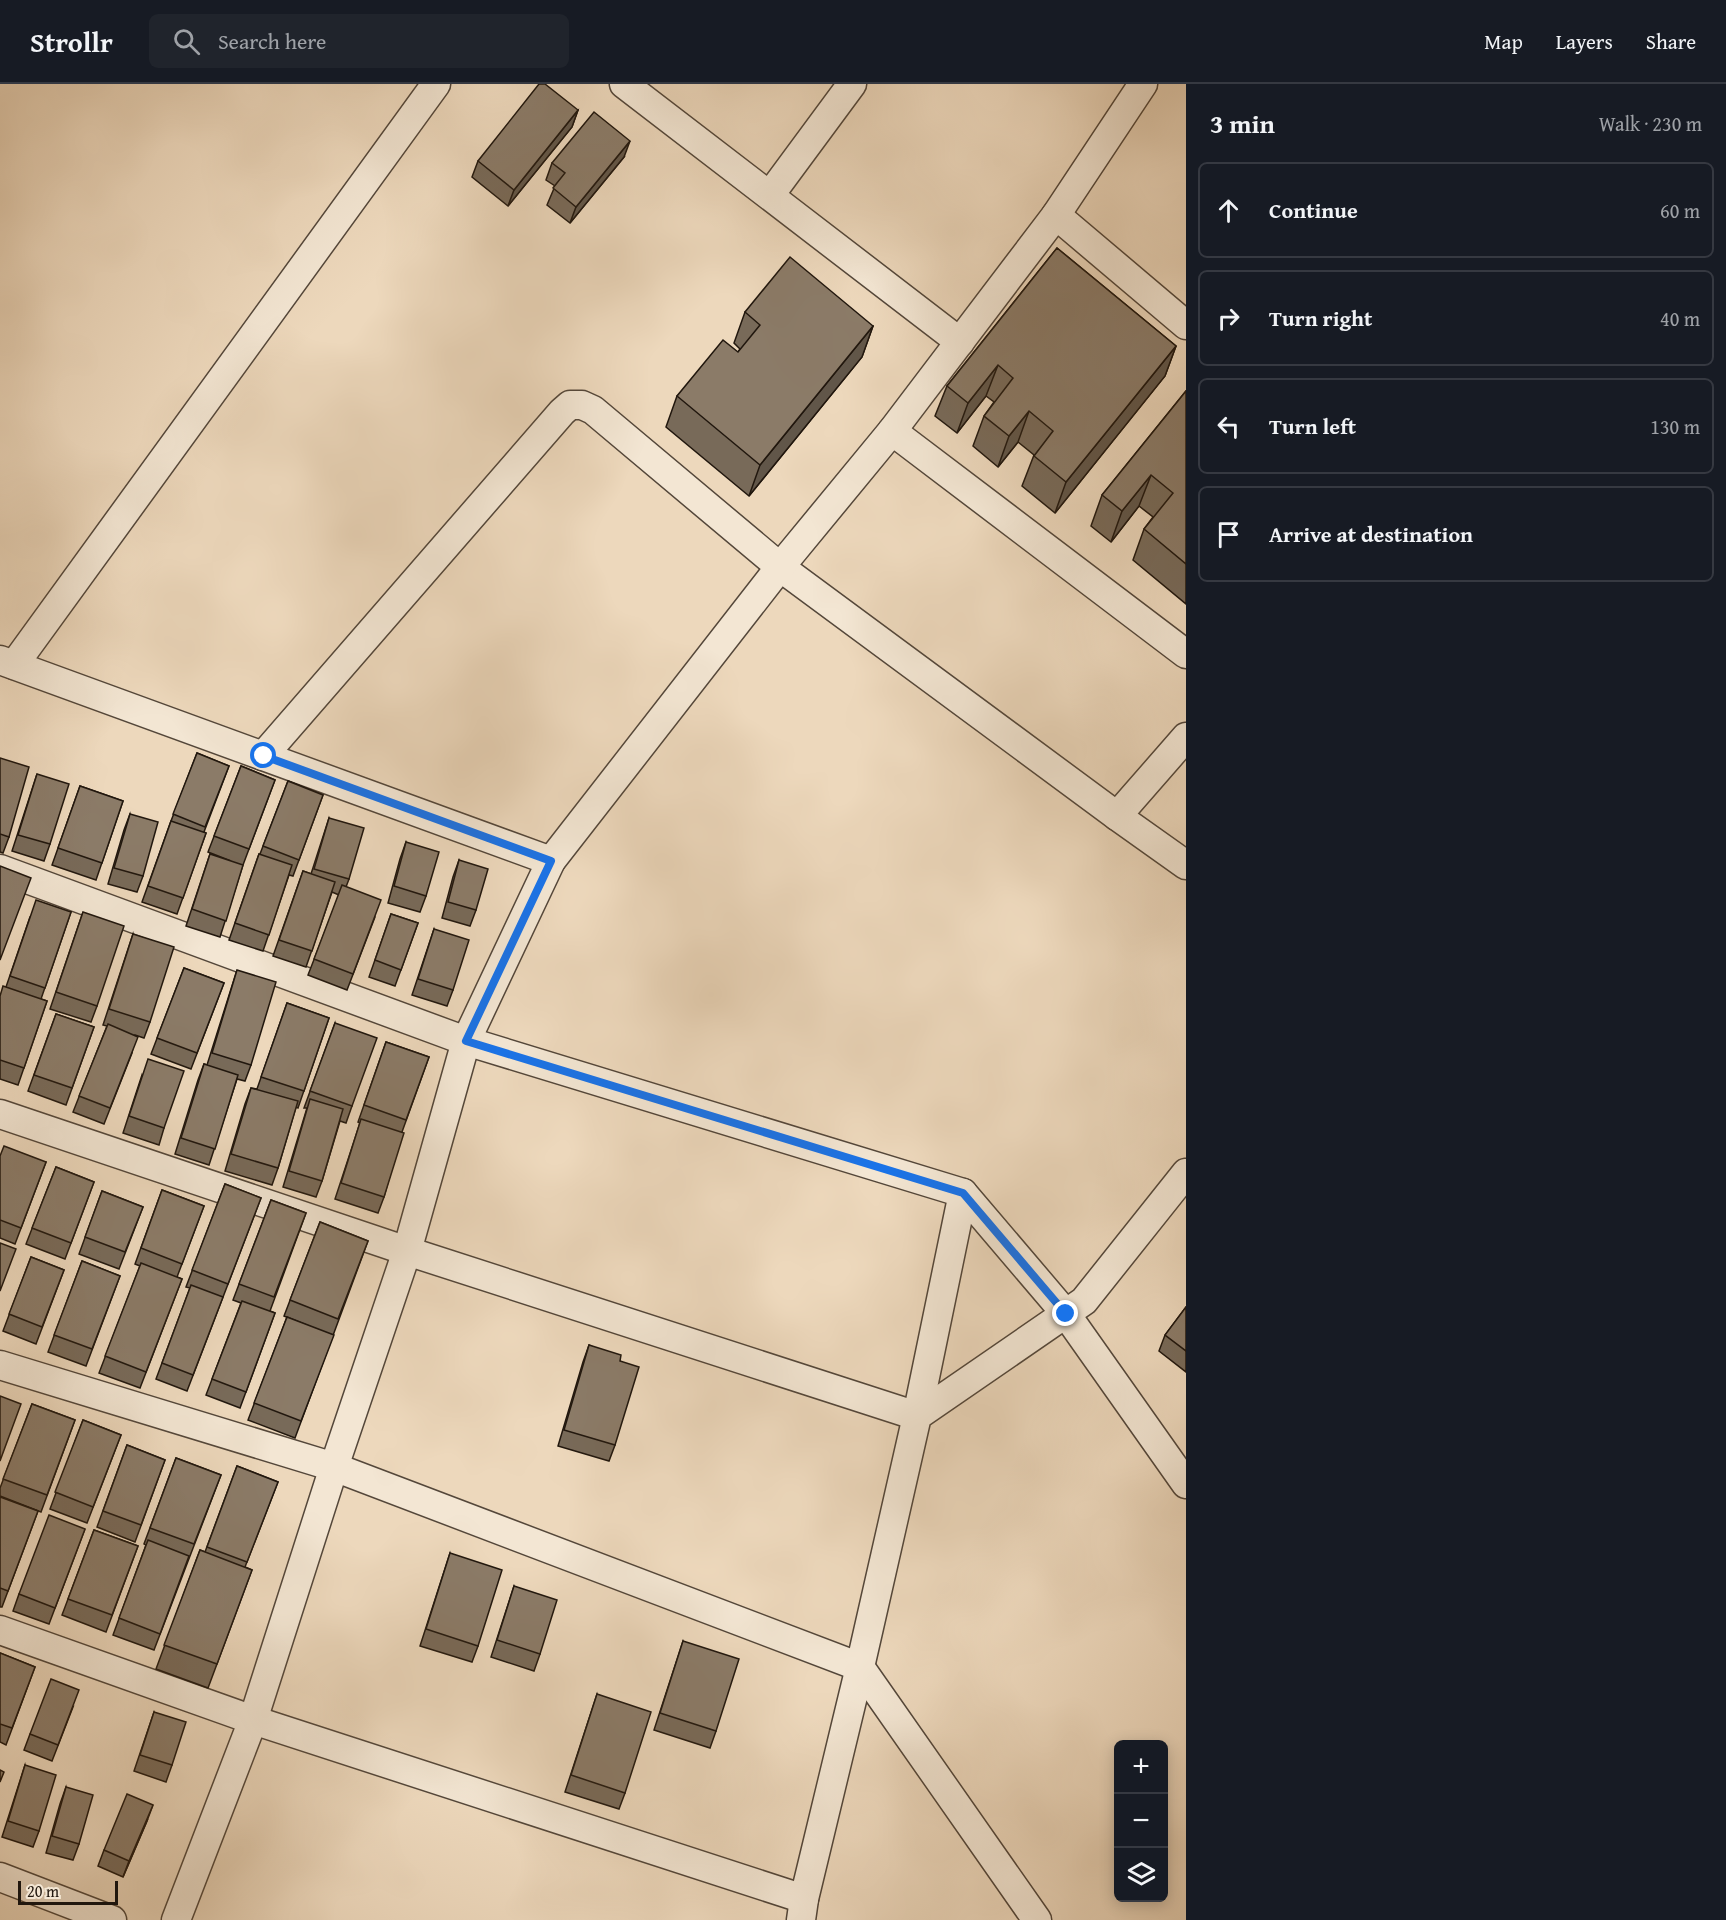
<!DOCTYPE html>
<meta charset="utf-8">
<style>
:root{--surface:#171b24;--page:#20242c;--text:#f1f3f6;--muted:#9ea1a6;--line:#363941}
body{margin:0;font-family:"Gentium Book Plus",serif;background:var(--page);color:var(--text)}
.controls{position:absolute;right:18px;bottom:18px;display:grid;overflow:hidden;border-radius:9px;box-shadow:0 3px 15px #0003}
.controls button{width:54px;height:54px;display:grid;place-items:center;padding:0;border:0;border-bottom:2px solid var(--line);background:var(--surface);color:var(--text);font:30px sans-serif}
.scale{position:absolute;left:18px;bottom:15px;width:100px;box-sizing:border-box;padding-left:6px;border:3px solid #21170e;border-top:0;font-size:16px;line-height:21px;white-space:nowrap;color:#21170e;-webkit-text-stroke:4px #f3e6d3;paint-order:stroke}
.stop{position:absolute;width:18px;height:18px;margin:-14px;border:4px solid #1a73e8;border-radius:50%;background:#fff}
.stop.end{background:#1a73e8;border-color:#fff;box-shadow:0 2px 6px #0008}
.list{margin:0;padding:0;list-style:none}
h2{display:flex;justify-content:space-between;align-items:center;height:78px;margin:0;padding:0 24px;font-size:26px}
h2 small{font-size:20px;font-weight:400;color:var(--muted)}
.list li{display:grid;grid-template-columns:39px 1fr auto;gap:18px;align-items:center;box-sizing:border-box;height:96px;margin:0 12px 12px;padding:0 12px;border:2px solid var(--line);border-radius:9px}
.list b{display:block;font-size:22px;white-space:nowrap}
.list em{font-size:20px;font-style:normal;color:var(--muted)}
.icon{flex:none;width:33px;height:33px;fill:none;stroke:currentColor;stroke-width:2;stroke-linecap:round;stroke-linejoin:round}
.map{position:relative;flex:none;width:1186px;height:1836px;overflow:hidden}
header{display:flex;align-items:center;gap:36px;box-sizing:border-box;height:84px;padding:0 30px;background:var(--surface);border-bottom:2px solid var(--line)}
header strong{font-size:28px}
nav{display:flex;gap:33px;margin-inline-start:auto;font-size:21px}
.search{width:420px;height:54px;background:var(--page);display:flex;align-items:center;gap:15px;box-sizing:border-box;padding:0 21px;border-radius:9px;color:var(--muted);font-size:22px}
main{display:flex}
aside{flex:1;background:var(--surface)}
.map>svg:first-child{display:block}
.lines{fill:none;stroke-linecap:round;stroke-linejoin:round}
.minor-casing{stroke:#54473a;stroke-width:31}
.minor{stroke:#f3e6d3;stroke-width:28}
.wall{fill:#786a59;stroke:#21170e;stroke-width:1.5}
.shaded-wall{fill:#615649;stroke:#21170e;stroke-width:1.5}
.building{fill:#8b7b68;stroke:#21170e;stroke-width:1.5}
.route{stroke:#1a73e8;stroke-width:8}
</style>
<header>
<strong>Strollr</strong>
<div class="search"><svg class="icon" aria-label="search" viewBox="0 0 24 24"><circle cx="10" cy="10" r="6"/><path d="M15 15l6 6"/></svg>Search here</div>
<nav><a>Map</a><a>Layers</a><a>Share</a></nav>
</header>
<main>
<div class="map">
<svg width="1186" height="1836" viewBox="0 0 1186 1836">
<rect width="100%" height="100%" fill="#edd8bc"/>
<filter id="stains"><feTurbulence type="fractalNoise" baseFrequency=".00333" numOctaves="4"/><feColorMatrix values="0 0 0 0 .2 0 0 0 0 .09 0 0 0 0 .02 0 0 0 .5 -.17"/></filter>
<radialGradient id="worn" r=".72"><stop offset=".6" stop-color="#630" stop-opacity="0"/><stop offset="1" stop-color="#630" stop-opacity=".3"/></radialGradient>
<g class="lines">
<defs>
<g id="minor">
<polyline points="624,0 960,258"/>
<polyline points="770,111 852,0"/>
<polyline points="1056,131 1186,241"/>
<polyline points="892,347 1186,570"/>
<polyline points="0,576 551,777"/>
<polyline points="14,581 436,0"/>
<polyline points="263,672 562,328 570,321 582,321 593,326 780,483 1117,732 1186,781"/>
<polyline points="1117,732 1186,653"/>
<polyline points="0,785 466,957 963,1109 1066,1230 1186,1400"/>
<polyline points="0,1030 407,1167 917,1332 963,1109"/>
<polyline points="0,1281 334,1383 860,1583 1037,1836"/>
<polyline points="0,1546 253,1636 804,1815"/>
<polyline points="0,1793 112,1836"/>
<polyline points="176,1836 253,1636 334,1383 407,1167 466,957 551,777 780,483 892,347 1056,131 1143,0"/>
<polyline points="801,1836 804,1815 860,1583 917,1332 1084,1217 1186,1089"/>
</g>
</defs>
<use href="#minor" class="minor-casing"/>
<use href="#minor" class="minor"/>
</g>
<g class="wall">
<polygon points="578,26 572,43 508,122 472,93 478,77"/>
<polygon points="624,73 570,139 547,121 555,102 546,96 552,79"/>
<polygon points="1057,164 1176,262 1165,292 1055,429 1022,402 1034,371 1018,358 998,383 973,362 984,332 994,318 986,312 957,349 935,332 947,302"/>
<polygon points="745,228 873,242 862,273 749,412 666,343 677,312 738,268 740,265 734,259"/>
<polygon points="1186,307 1186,520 1133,476 1144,445 1153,433 1139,422 1111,458 1091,442 1102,411"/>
<polygon points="197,669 229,682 204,748 206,749 177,830 142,818 171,737"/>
<polygon points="0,674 9,753 3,769 0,768"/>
<polygon points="241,682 275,696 243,781 220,853 186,842 210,770 231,777 208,768"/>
<polygon points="37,690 50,760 44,777 12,767"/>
<polygon points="288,697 323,711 293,792 289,791 263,867 229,856 259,770 260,770"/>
<polygon points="80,702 123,717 96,796 52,781"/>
<polygon points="130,730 143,792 137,808 108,800 124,746"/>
<polygon points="329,734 349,795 346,803 375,833 347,906 308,891 339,811 332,808 306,883 273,872 303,787 311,790"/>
<polygon points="406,758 426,812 420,828 388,819 400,775"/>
<polygon points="459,776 476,826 470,842 442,834 453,793"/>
<polygon points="71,828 41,915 47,917 18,1001 0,995 0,911 6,903 30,833"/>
<polygon points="83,828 97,922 91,938 50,925"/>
<polygon points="391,830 418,839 395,902 369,893"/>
<polygon points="434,845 453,906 447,922 412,911"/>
<polygon points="133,850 150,938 144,954 135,951 132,969 104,1040 73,1028 107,942 103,941"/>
<polygon points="184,884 224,899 191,985 151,970"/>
<polygon points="237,886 251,981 245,997 237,995 209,1081 175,1070 198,996 204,980 207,981"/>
<polygon points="287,919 329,934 298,1024 296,1023 278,1084 272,1101 225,1087 245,1020 251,1004 257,1005"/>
<polygon points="56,930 94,943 66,1021 28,1007"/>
<polygon points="335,939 352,1022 346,1039 340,1037 322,1097 316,1113 283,1103 307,1024 304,1024"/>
<polygon points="386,958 429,973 402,1048 384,1113 378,1129 335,1115 360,1039 358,1038"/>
<polygon points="142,991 164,1044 159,1061 123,1049"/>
<polygon points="0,1072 46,1078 15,1160 0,1154"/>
<polygon points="56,1083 94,1098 65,1175 26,1160"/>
<polygon points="225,1100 261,1114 187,1307 156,1295 190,1204 186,1203"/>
<polygon points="162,1106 204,1122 177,1193 182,1195 140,1304 99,1289 140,1182 135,1180"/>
<polygon points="102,1107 143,1123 119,1185 79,1170"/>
<polygon points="271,1116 306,1129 270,1227 275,1229 240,1324 206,1311 241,1219 233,1216"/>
<polygon points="320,1138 368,1157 295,1354 248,1336 287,1233 326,1249 284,1232"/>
<polygon points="31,1173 64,1186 36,1260 3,1247"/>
<polygon points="82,1177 120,1192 86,1282 48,1268"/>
<polygon points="1186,1223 1186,1288 1159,1267 1165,1251"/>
<polygon points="589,1261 620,1277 615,1361 609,1377 558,1362 583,1278"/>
<polygon points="32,1320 75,1336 41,1428 0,1412 0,1404"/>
<polygon points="83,1336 121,1351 87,1439 50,1425"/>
<polygon points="127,1361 165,1376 135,1458 97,1443"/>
<polygon points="176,1374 221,1391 154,1566 113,1551 146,1461 144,1460"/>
<polygon points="237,1382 278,1398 245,1483 252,1486 208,1604 156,1585 200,1466 205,1468"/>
<polygon points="0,1413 38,1427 2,1523 0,1523"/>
<polygon points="85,1445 49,1540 13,1527 19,1510"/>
<polygon points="94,1446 138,1462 106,1548 62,1531"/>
<polygon points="450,1469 478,1562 472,1578 420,1562"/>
<polygon points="514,1502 540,1570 534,1587 491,1573"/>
<polygon points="683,1557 716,1647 710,1664 654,1646"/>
<polygon points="0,1569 35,1583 6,1661 0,1658"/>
<polygon points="597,1610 625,1709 619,1725 565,1708"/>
<polygon points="73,1623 52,1677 24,1666 30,1650"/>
<polygon points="154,1628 172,1681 166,1698 134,1687"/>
<polygon points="25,1681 39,1747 33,1763 2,1753"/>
<polygon points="66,1703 79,1760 73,1776 46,1769 60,1720"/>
<polygon points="147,1737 123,1793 98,1782 104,1766"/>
</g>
<g class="shaded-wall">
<polygon points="578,26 572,43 508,122 514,106"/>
<polygon points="630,57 624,73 570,139 576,123"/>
<polygon points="873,242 862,273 749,412 760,381"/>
<polygon points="1176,262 1165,292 1055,429 1066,398"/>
<polygon points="998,281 986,312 957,349 968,319"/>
<polygon points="1029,327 1018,358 998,383 1009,352"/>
<polygon points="1151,391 1139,422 1111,458 1122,427"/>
<polygon points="153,1721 147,1737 123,1793 129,1777"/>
</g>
<g class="building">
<polygon points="539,0 545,0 578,26 514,106 478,77"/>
<polygon points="594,28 630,57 576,123 553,104 565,89 552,79"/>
<polygon points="1057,164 1176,262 1066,398 1034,372 1053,347 1029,327 1009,352 984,332 1013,294 998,281 968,319 947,302"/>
<polygon points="790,173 873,242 760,381 677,312 723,256 738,268 760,241 745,228"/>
<polygon points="1186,307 1186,480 1144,445 1173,409 1151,391 1122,427 1102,411"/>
<polygon points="197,669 229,682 205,743 173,730"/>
<polygon points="0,674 29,683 9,753 0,750"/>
<polygon points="241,682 275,696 249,765 214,752"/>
<polygon points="37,690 69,700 50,760 18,751"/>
<polygon points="288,697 323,711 299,776 263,762"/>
<polygon points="80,702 123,717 102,779 58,764"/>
<polygon points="130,730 158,738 143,792 114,784"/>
<polygon points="329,734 364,744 349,795 314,785"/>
<polygon points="171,737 206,749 183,814 148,802"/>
<polygon points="406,758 439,768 426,812 394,802"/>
<polygon points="210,770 243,781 226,837 192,825"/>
<polygon points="259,770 292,781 269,851 235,839"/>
<polygon points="459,776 488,785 476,826 448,818"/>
<polygon points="0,782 31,794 0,876"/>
<polygon points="303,787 335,798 312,867 279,856"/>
<polygon points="342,801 381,816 353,890 314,875"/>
<polygon points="36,816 71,828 45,904 10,892"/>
<polygon points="83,828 124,842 97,922 56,908"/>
<polygon points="391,830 418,839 401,886 375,876"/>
<polygon points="434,845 469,856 453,906 418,895"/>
<polygon points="133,850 174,863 150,938 109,925"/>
<polygon points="184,884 224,899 197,969 157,954"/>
<polygon points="237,886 276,898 251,981 212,969"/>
<polygon points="3,902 47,917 24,984 0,976 0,912"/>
<polygon points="287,919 329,934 304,1007 261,993"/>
<polygon points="56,930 94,943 72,1004 34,991"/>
<polygon points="335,939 377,954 352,1022 310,1007"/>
<polygon points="108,940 138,953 110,1024 79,1012"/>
<polygon points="386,958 429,973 406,1036 364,1021"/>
<polygon points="148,975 184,987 164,1044 129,1032"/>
<polygon points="204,980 238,991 215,1065 181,1054"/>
<polygon points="251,1004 298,1017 278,1084 231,1070"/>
<polygon points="310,1015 343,1025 322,1097 289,1087"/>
<polygon points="361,1035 404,1049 384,1113 341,1099"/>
<polygon points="4,1062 46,1078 21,1144 0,1136 0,1072"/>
<polygon points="56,1083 94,1098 71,1159 32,1144"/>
<polygon points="225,1100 261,1114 228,1200 192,1186"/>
<polygon points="162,1106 204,1122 182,1180 141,1164"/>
<polygon points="102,1107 143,1123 125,1168 85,1153"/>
<polygon points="271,1116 306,1129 274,1213 239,1200"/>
<polygon points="320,1138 368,1157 338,1235 290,1216"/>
<polygon points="0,1159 16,1165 0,1207"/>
<polygon points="31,1173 64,1186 42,1243 9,1230"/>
<polygon points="82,1177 120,1192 92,1265 54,1251"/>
<polygon points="141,1179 182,1195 146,1288 105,1272"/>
<polygon points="191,1201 223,1213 193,1291 162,1279"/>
<polygon points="242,1217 275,1229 246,1308 212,1295"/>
<polygon points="1186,1223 1186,1267 1165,1251"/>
<polygon points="287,1233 334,1251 301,1337 254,1319"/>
<polygon points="589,1261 621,1271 620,1277 639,1283 615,1361 564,1346"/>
<polygon points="0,1312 21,1320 0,1377"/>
<polygon points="32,1320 75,1336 47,1411 3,1395"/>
<polygon points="83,1336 121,1351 93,1423 55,1408"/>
<polygon points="127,1361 165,1376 141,1441 103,1427"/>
<polygon points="176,1374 221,1391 194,1460 150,1444"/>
<polygon points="237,1382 278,1398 247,1478 207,1463"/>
<polygon points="0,1413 38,1427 8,1507 0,1504"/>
<polygon points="49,1431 85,1445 55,1524 19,1510"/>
<polygon points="94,1446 138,1462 112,1531 68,1515"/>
<polygon points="148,1456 189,1472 160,1550 119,1534"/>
<polygon points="200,1466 252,1486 217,1580 164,1561"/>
<polygon points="450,1469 502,1486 478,1562 426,1545"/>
<polygon points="514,1502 557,1516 540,1570 497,1556"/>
<polygon points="683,1557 739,1575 716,1647 660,1629"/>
<polygon points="0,1569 35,1583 12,1644 0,1640"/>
<polygon points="51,1595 79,1606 58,1661 30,1650"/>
<polygon points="597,1610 651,1628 625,1709 571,1691"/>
<polygon points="154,1628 186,1638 172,1681 140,1671"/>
<polygon points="25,1681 56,1691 39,1747 8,1737"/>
<polygon points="0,1686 4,1688 0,1698"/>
<polygon points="66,1703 93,1711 79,1760 52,1752"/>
<polygon points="127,1710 153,1721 129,1777 104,1766"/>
</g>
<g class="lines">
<polyline class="route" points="264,672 551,777 466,957 963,1109 1066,1230"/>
</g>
<rect width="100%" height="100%" filter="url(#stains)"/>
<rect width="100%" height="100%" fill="url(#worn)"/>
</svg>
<div class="controls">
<button>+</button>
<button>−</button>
<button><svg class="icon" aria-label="layers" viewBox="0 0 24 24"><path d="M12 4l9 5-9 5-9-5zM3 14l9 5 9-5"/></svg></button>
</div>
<div class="scale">20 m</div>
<div class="stop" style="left:264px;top:672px"></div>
<div class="stop end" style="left:1066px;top:1230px"></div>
</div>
<aside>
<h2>3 min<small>Walk · 230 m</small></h2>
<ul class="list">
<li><svg class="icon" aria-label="ahead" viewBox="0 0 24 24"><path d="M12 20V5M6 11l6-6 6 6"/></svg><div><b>Continue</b></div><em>60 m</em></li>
<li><svg class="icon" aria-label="right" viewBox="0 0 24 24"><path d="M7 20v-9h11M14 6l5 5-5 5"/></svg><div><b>Turn right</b></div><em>40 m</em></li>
<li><svg class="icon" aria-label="left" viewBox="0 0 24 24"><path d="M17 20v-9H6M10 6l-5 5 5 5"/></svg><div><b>Turn left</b></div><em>130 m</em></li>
<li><svg class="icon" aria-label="arrive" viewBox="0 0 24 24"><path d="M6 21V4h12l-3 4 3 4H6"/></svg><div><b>Arrive at destination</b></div></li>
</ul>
</aside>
</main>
